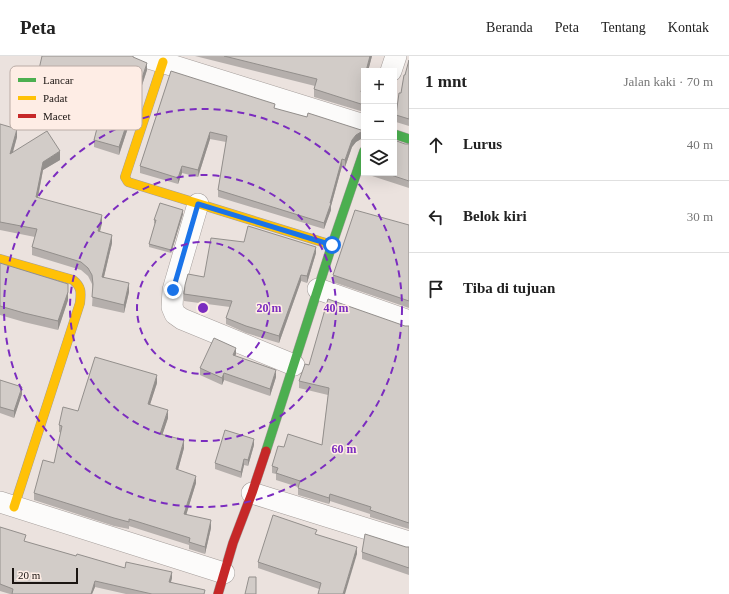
<!DOCTYPE html>
<html lang="id">
<meta charset="utf-8">
<style>
:root{--surface:#fff;--page:#f2f2f2;--text:#222;--muted:#767676;--line:#e0e0e0}
body{margin:0;font-family:Georgia,serif;background:var(--page);color:var(--text)}
.controls{position:absolute;right:12px;top:12px;display:grid;overflow:hidden;border-radius:0px;box-shadow:0 4px 16px #0002}
.controls button{width:36px;height:36px;display:grid;place-items:center;padding:0;border:0;border-bottom:1px solid var(--line);background:var(--surface);color:var(--text);font:20px sans-serif}
.scale{position:absolute;left:12px;bottom:10px;width:66px;box-sizing:border-box;padding-left:4px;border:2px solid #1b1512;border-top:0;font-size:11px;line-height:14px;white-space:nowrap;color:#1b1512;-webkit-text-stroke:3px #feede5;paint-order:stroke}
.stop{position:absolute;width:12px;height:12px;margin:-9px;border:3px solid #1a73e8;border-radius:50%;background:#fff}
.stop.end{background:#1a73e8;border-color:#fff;box-shadow:0 1px 4px #0008}
.list{margin:0;padding:0;list-style:none}
h2{display:flex;justify-content:space-between;align-items:center;height:52px;margin:0;padding:0 16px;font-size:17px}
h2 small{font-size:13px;font-weight:400;color:var(--muted)}
.list li{display:grid;grid-template-columns:26px 1fr auto;gap:12px;align-items:center;box-sizing:border-box;height:72px;padding:0 16px;border-top:1px solid var(--line)}
.list b{display:block;font-size:15px;white-space:nowrap}
.list em{font-size:13px;font-style:normal;color:var(--muted)}
.icon{flex:none;width:22px;height:22px;fill:none;stroke:currentColor;stroke-width:2;stroke-linecap:round;stroke-linejoin:round}
.map{position:relative;flex:none;width:409px;height:538px;overflow:hidden}
header{display:flex;align-items:center;gap:24px;box-sizing:border-box;height:56px;padding:0 20px;background:var(--surface);border-bottom:1px solid var(--line)}
header strong{font-size:19px}
nav{display:flex;gap:22px;margin-inline-start:auto;font-size:14px}
main{display:flex}
aside{flex:1;background:var(--surface)}
.map>svg:first-child{display:block}
.lines{fill:none;stroke-linecap:round;stroke-linejoin:round}
.street-casing{stroke:#a49d9a;stroke-width:22}
.fast-casing{stroke:#a49d9a;stroke-width:10}
.slow-casing{stroke:#a49d9a;stroke-width:10}
.jam-casing{stroke:#a49d9a;stroke-width:10}
.street{stroke:#fcfbfa;stroke-width:21}
.fast{stroke:#4caf50;stroke-width:9}
.slow{stroke:#ffc107;stroke-width:9}
.jam{stroke:#c62828;stroke-width:9}
.wall{fill:#b5afac}
.shaded-wall{fill:#938f8c}
.building{fill:#d2ccc8;stroke:#938f8c}
.route{stroke:#1a73e8;stroke-width:5}
.ring{fill:none;stroke:#7b2cbf;stroke-width:2;stroke-dasharray:7 5}
.key{fill:#feede5;stroke:#baaca6;stroke-width:1}
.key-label{font-size:11px;fill:#1b1512}
.centre{fill:#7b2cbf;stroke:#feede5;stroke-width:2}
.ring-label{font-size:12px;text-anchor:middle;font-weight:bold;fill:#7b2cbf;stroke:#feede5;stroke-width:3;stroke-linejoin:round;paint-order:stroke}
</style>
<header>
<strong>Peta</strong>
<nav><a>Beranda</a><a>Peta</a><a>Tentang</a><a>Kontak</a></nav>
</header>
<main>
<div class="map">
<svg width="409" height="538" viewBox="0 0 409 538">
<rect width="100%" height="100%" fill="#ebe2de"/>
<g class="lines">
<defs>
<g id="street">
<polyline points="142,0 364,69"/>
<polyline points="391,15 396,0"/>
<polyline points="198,148 173,234 172,251 175,258 182,263 294,309"/>
<polyline points="318,233 409,265"/>
<polyline points="252,437 409,486"/>
<polyline points="0,446 224,517"/>
</g>
<g id="fast">
<polyline points="394,78 409,83"/>
<polyline points="266,395 332,189 364,95"/>
</g>
<g id="slow">
<polyline points="163,6 125,121 128,126 332,189"/>
<path d="M0 203 73 224C82 231 81 237 80 247L14 451"/>
</g>
<polyline id="jam" points="218,538 233,487 252,437 266,395"/>
</defs>
<use href="#street" class="street-casing"/>
<use href="#fast" class="fast-casing"/>
<use href="#slow" class="slow-casing"/>
<use href="#jam" class="jam-casing"/>
<use href="#street" class="street"/>
<use href="#fast" class="fast"/>
<use href="#slow" class="slow"/>
<use href="#jam" class="jam"/>
</g>
<g class="wall">
<polygon points="195,0 372,0 368,15 364,15 364,32 363,37 364,38 364,56 314,41 314,33 315,30"/>
<polygon points="409,4 409,70 396,66 396,59"/>
<polygon points="147,14 119,99 94,91 94,84 100,60 64,54 64,46 67,35 37,29 37,22"/>
<polygon points="171,15 275,53 307,61 361,74 364,74 364,83 361,83 356,86 352,91 345,111 342,110 331,150 331,154 324,173 218,141 218,134 226,86 210,83 198,121 182,117 178,128 140,117 140,110"/>
<polygon points="0,68 17,81 13,96 60,104 43,114 38,142 102,167 100,175 112,187 104,221 129,236 124,257 92,250 93,234 92,228 88,220 81,214 32,199 32,191 35,181 0,174"/>
<polygon points="405,88 409,88 409,132 369,119 369,117 394,117"/>
<polygon points="183,158 171,197 149,191 149,188 155,168 154,167 154,164"/>
<polygon points="409,169 409,252 333,226 333,219"/>
<polygon points="316,197 307,227 301,225 279,287 246,277 226,268 226,262 230,251 184,245 184,238 204,221"/>
<polygon points="0,207 68,236 68,244 58,274 24,266 0,259"/>
<polygon points="405,270 409,270 409,473 370,461 370,458 330,445 329,448 298,439 298,431 276,424 276,418 272,417 272,410 284,391 322,389 328,339 299,332 299,325 309,309"/>
<polygon points="236,298 235,300 276,321 270,340 224,324 222,329 200,319 200,312"/>
<polygon points="0,324 22,338 14,362 0,357"/>
<polygon points="157,327 150,348 168,362 162,379 184,392 178,414 196,427 186,459 211,472 205,498 189,493 189,489 129,470 129,473 114,470 34,444 34,437 54,407 61,377 59,376 59,369 78,355"/>
<polygon points="254,389 248,410 244,409 241,422 215,413 215,407"/>
<polygon points="0,471 26,486 76,500 125,512 172,522 171,526 205,538 126,538 95,531 92,538 10,538 0,535"/>
<polygon points="317,479 357,498 319,533 258,512 258,506"/>
<polygon points="406,491 409,491 409,519 362,503 362,496"/>
</g>
<g class="shaded-wall">
<polygon points="370,0 372,0 368,15 366,15"/>
<polygon points="147,7 147,14 119,99 119,91"/>
<polygon points="364,25 364,32 361,44 361,36"/>
<polygon points="17,73 17,81 10,106 10,98"/>
<polygon points="210,76 210,83 198,121 198,114"/>
<polygon points="361,76 361,83 356,86 352,91 345,111 345,104 352,84 356,79"/>
<polygon points="60,95 60,104 43,114 36,150 36,141 43,106"/>
<polygon points="342,103 342,110 331,150 331,154 324,173 324,167"/>
<polygon points="182,110 182,117 178,128 178,122"/>
<polygon points="183,154 183,158 171,197 171,194"/>
<polygon points="102,159 102,167 98,183 98,175"/>
<polygon points="112,179 112,187 102,229 102,221"/>
<polygon points="316,191 316,197 307,227 307,220"/>
<polygon points="301,219 301,225 279,287 279,280"/>
<polygon points="129,227 129,236 124,257 124,249"/>
<polygon points="68,228 68,244 58,274 58,265"/>
<polygon points="236,292 236,298 233,306 233,299"/>
<polygon points="276,314 276,321 270,340 270,333"/>
<polygon points="224,317 224,324 222,329 222,322"/>
<polygon points="157,319 157,327 148,355 148,348"/>
<polygon points="22,331 22,338 14,362 14,355"/>
<polygon points="168,354 168,362 160,386 160,378"/>
<polygon points="254,383 254,389 248,410 248,404"/>
<polygon points="184,384 184,392 176,421 176,413"/>
<polygon points="244,403 244,409 241,422 241,416"/>
<polygon points="196,420 196,427 184,466 184,458"/>
<polygon points="330,438 330,445 329,448 329,442"/>
<polygon points="211,464 211,472 205,498 205,491"/>
<polygon points="357,491 357,498 345,538 343,538"/>
<polygon points="172,516 172,522 169,532 169,526"/>
<polygon points="95,525 95,531 92,538 91,538"/>
</g>
<g class="building">
<polygon points="42,0 133,0 133,1 147,7 119,91 94,84 102,53 64,46 68,27 37,22"/>
<polygon points="224,0 370,0 366,15 364,15 364,25 361,36 364,38 364,49 314,33 317,23"/>
<polygon points="409,4 409,63 396,59 399,37 401,37 404,19 405,19"/>
<polygon points="171,15 275,48 274,52 307,61 308,57 361,74 364,74 364,76 361,76 356,79 352,84 345,104 342,103 330,147 331,147 324,167 218,134 227,80 210,76 198,114 182,110 178,122 140,110"/>
<polygon points="0,68 17,73 10,98 47,75 60,95 43,106 36,141 102,159 98,175 112,179 102,221 129,227 124,249 92,241 93,228 92,219 88,212 81,206 32,191 37,173 0,166"/>
<polygon points="394,84 405,88 409,88 409,125 385,117 394,117"/>
<polygon points="160,147 183,154 171,194 149,188 156,164 154,164"/>
<polygon points="355,154 409,169 409,245 333,219"/>
<polygon points="248,170 316,191 307,220 301,219 279,280 246,270 226,262 232,245 184,238 185,229 188,218 204,221 211,182 244,186"/>
<polygon points="0,207 68,228 68,236 58,265 24,257 0,250"/>
<polygon points="328,243 405,270 409,270 409,467 370,454 371,451 330,438 329,442 298,432 300,425 276,417 278,412 272,410 278,390 284,391 288,378 322,389 329,332 299,325 305,308 309,309"/>
<polygon points="214,282 236,292 233,299 276,314 270,333 224,317 222,322 200,312"/>
<polygon points="95,301 157,319 148,348 168,354 160,378 184,384 176,413 196,420 184,458 211,464 205,491 189,486 190,482 129,463 129,466 114,462 34,437 43,404 54,407 62,370 59,369 63,351 78,355"/>
<polygon points="0,324 22,331 14,355 0,351"/>
<polygon points="225,374 254,383 248,404 244,403 241,416 215,407"/>
<polygon points="273,459 317,474 315,478 357,491 343,538 318,538 321,527 258,506"/>
<polygon points="0,471 26,479 24,485 76,500 77,498 125,512 126,506 172,516 169,526 205,534 204,538 152,538 95,525 91,538 12,538 13,533 0,528"/>
<polygon points="365,478 406,491 409,491 409,512 362,496"/>
<polygon points="249,521 256,521 256,538 245,538"/>
</g>
<g class="lines">
<polyline class="route" points="173,234 198,148 332,189"/>
</g>
<g class="ring">
<circle cx="203" cy="252" r="66"/>
<circle cx="203" cy="252" r="133"/>
<circle cx="203" cy="252" r="199"/>
</g>
<rect x="10" y="10" width="132" height="64" rx="6" class="key"/>
<rect x="18" y="22" width="18" height="4" fill="#4caf50"/>
<rect x="18" y="40" width="18" height="4" fill="#ffc107"/>
<rect x="18" y="58" width="18" height="4" fill="#c62828"/>
<g class="key-label">
<text x="43" y="28">Lancar</text>
<text x="43" y="46">Padat</text>
<text x="43" y="64">Macet</text>
</g>
<circle cx="203" cy="252" r="6" class="centre"/>
<g class="ring-label">
<text x="269" y="256">20 m</text>
<text x="336" y="256">40 m</text>
<text x="344" y="397">60 m</text>
</g>
</svg>
<div class="controls">
<button>+</button>
<button>−</button>
<button><svg class="icon" aria-label="layers" viewBox="0 0 24 24"><path d="M12 4l9 5-9 5-9-5zM3 14l9 5 9-5"/></svg></button>
</div>
<div class="scale">20 m</div>
<div class="stop" style="left:332px;top:189px"></div>
<div class="stop end" style="left:173px;top:234px"></div>
</div>
<aside>
<h2>1 mnt<small>Jalan kaki · 70 m</small></h2>
<ul class="list">
<li><svg class="icon" aria-label="ahead" viewBox="0 0 24 24"><path d="M12 20V5M6 11l6-6 6 6"/></svg><div><b>Lurus</b></div><em>40 m</em></li>
<li><svg class="icon" aria-label="left" viewBox="0 0 24 24"><path d="M17 20v-9H6M10 6l-5 5 5 5"/></svg><div><b>Belok kiri</b></div><em>30 m</em></li>
<li><svg class="icon" aria-label="arrive" viewBox="0 0 24 24"><path d="M6 21V4h12l-3 4 3 4H6"/></svg><div><b>Tiba di tujuan</b></div></li>
</ul>
</aside>
</main>
